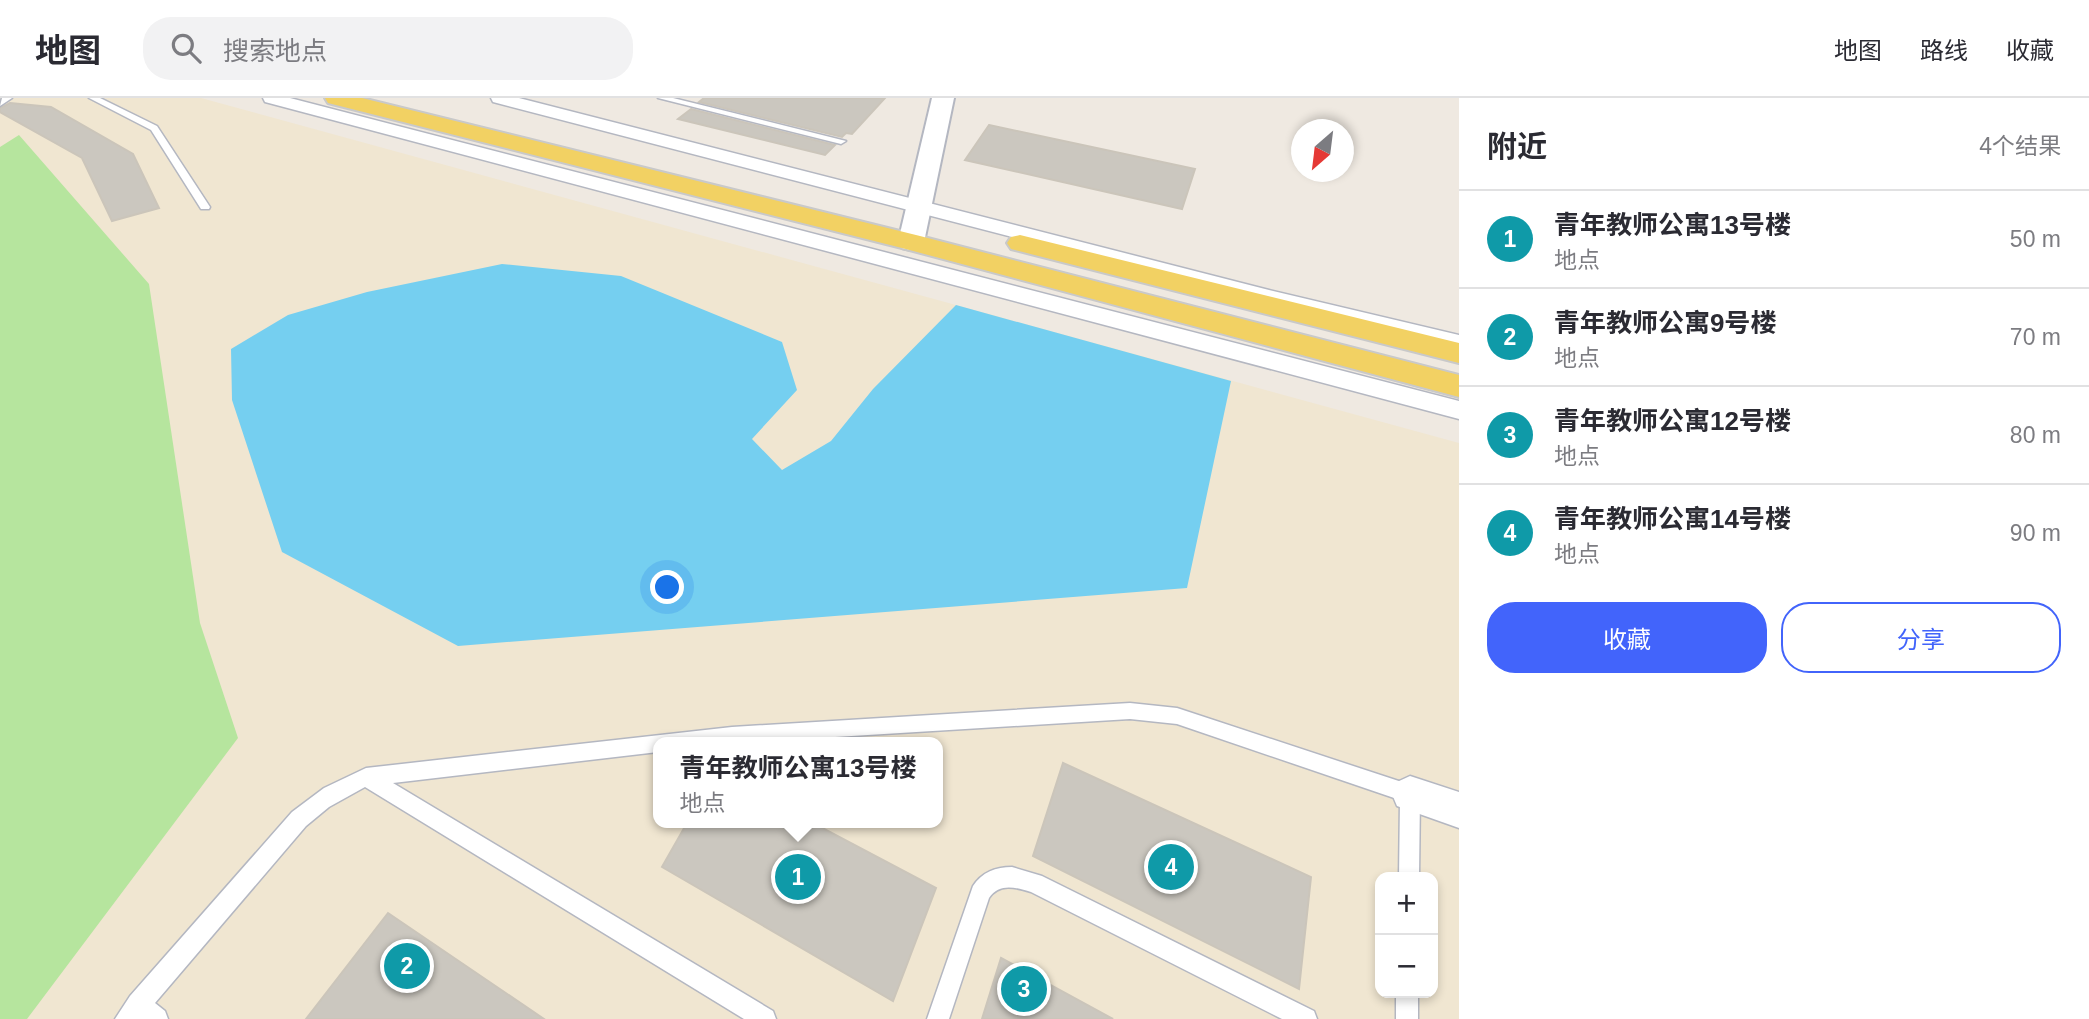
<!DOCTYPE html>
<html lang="zh">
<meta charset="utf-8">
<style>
:root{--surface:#fff;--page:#f2f2f3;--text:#2b2b33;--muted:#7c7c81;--line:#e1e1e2;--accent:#4264fb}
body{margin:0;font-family:Arial,"Noto Sans SC",sans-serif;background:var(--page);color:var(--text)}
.controls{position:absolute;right:21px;bottom:21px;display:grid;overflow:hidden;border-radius:14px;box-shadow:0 4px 10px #0003}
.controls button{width:63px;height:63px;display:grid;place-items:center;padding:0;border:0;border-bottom:2px solid var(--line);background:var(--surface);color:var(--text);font:35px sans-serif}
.compass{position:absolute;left:1291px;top:21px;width:63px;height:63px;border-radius:50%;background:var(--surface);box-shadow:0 4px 10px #0003;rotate:208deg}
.you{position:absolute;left:668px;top:490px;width:24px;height:24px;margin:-18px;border:5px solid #fff;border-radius:50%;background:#1a73e8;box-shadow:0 0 0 10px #1a73e833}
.badge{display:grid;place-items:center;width:46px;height:46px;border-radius:50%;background:var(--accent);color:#fff;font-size:23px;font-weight:700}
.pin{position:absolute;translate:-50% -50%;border:4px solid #fff;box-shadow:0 2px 7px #0006}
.popup{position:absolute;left:653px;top:639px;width:290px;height:91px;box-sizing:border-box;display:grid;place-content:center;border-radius:14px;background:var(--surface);filter:drop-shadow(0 2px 5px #0005);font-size:23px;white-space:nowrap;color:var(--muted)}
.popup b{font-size:26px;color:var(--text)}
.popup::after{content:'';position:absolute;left:50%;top:100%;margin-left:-14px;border:14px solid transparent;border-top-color:var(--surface)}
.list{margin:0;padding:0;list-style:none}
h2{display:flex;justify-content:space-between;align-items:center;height:91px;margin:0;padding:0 28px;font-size:30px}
h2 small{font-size:23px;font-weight:400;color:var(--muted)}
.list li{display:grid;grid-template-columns:46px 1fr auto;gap:21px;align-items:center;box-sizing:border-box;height:98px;padding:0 28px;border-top:2px solid var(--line)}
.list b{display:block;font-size:26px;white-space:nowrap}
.list p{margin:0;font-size:23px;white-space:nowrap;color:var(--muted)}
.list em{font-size:23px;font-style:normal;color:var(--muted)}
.actions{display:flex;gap:14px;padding:21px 28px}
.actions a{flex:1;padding:16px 0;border:2px solid var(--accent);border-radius:28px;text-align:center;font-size:24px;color:var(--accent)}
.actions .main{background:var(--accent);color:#fff}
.icon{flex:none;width:38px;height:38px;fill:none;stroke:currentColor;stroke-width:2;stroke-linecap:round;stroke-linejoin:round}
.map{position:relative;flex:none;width:1459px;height:921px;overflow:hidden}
header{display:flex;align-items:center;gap:42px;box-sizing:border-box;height:98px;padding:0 35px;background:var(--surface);border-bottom:2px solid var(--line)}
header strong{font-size:33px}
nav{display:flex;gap:38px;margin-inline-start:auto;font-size:24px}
.search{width:490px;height:63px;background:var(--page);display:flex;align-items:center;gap:18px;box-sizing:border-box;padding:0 24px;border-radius:28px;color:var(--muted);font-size:26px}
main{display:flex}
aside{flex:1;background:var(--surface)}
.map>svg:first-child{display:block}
.education{fill:#f0e6d1;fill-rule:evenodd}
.green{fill:#b6e59e}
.water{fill:#75cff0}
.building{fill:#cbc7bf;stroke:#cbc5ba;stroke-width:2}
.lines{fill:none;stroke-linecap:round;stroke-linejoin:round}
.lane-casing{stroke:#b4b7c1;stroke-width:3}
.street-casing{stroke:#b4b7c1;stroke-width:3}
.secondary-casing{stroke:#b4b7c1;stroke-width:4}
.primary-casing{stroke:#c9c9c9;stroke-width:4}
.lane{fill:#fff;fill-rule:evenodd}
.street{fill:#fff;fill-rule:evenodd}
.secondary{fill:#fff;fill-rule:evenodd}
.primary{fill:#f2d163;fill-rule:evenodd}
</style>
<header>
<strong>地图</strong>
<div class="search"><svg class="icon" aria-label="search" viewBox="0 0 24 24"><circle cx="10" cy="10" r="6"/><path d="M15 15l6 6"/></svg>搜索地点</div>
<nav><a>地图</a><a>路线</a><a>收藏</a></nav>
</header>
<main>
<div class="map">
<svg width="1459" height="921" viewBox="0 0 1459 921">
<rect width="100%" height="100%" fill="#efe9e1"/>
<path class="education" d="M0 0H201L1459 345V921H0ZM658 644H938V725H658ZM1380 779H1433V895H1380Z"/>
<polygon class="green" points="19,37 149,186 200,525 238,640 27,921 0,921 0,49"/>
<polygon class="water" points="502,166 621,178 782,244 797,292 752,341 782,372 831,343 873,291 956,207 1231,283 1187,490 458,548 282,454 232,302 231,251 288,217 367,194"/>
<g class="building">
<polygon points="704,0 885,0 852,36 846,35 842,39 699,4"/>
<polygon points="10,5 51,9 133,56 159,110 112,123 82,60 0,14 0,10"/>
<polygon points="691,11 835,47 825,57 678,21"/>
<polygon points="989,27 1195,71 1182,111 965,62"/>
<polygon points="1063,665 1311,779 1299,891 1033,758"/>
<polygon points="687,725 813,725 936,790 893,903 662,769"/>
<polygon points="388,815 544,921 306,921"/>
<polygon points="1001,860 1113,921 982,921"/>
</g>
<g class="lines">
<defs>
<g id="lane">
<polygon points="2,0 12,0 0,8"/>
<polygon points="89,0 100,0 157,28 210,109 209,111 201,111 151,32"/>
<polygon points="658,0 673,0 846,43 841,46"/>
<polygon points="1130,605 1177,610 1417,689 1420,696 1419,779 1399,779 1400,702 1177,626 1130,621 752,644 658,644 658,654 393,685 773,913 776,921 744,921 365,689 329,709 306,728 155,905 165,913 168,921 115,921 130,898 292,714 324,690 366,670 732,629"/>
<path d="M1012 769 1042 778 1314 913 1317 921H1282L1031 794C1015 789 999 785 989 800L949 921H927L973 788C982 774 996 769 1012 769Z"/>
<rect x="1396" y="895" width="22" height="26"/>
</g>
<g id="street">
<polygon points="263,0 290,0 1459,303 1459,321 265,4"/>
<polygon points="491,0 519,0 1269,192 1459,237 1459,251 1258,203 493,4"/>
<polygon points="1410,678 1459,694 1459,730 1397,708 1392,696 1397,684"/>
</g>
<polygon id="secondary" points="932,0 954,0 924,144 920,150 911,152 902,150 898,144"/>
<g id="primary">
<polygon points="325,0 362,0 920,138 1459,277 1459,299 902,150 328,5"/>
<polygon points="1020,137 1459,245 1459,265 1011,151 1007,145 1011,139"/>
</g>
</defs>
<use href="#lane" class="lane-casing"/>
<use href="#street" class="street-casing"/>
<use href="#secondary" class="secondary-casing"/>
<use href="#primary" class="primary-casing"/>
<use href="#lane" class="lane"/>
<use href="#street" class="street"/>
<use href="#secondary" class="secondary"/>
<use href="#primary" class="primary"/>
</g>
</svg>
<div class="controls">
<button>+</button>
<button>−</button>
</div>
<svg class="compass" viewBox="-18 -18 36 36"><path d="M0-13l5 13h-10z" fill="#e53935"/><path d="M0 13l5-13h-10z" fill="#7c7c81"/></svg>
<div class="you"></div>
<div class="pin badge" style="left:798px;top:779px;background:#0f9aa8">1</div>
<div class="popup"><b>青年教师公寓13号楼</b>地点</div>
<div class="pin badge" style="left:407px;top:868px;background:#0f9aa8">2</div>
<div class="pin badge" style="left:1024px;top:891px;background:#0f9aa8">3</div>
<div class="pin badge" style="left:1171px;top:769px;background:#0f9aa8">4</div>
</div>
<aside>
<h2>附近<small>4个结果</small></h2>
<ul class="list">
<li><span class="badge" style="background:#0f9aa8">1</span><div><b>青年教师公寓13号楼</b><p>地点</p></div><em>50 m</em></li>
<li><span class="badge" style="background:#0f9aa8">2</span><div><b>青年教师公寓9号楼</b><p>地点</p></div><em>70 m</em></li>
<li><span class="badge" style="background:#0f9aa8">3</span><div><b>青年教师公寓12号楼</b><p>地点</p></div><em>80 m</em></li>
<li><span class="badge" style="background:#0f9aa8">4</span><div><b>青年教师公寓14号楼</b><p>地点</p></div><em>90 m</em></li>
</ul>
<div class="actions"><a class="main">收藏</a><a>分享</a></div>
</aside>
</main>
